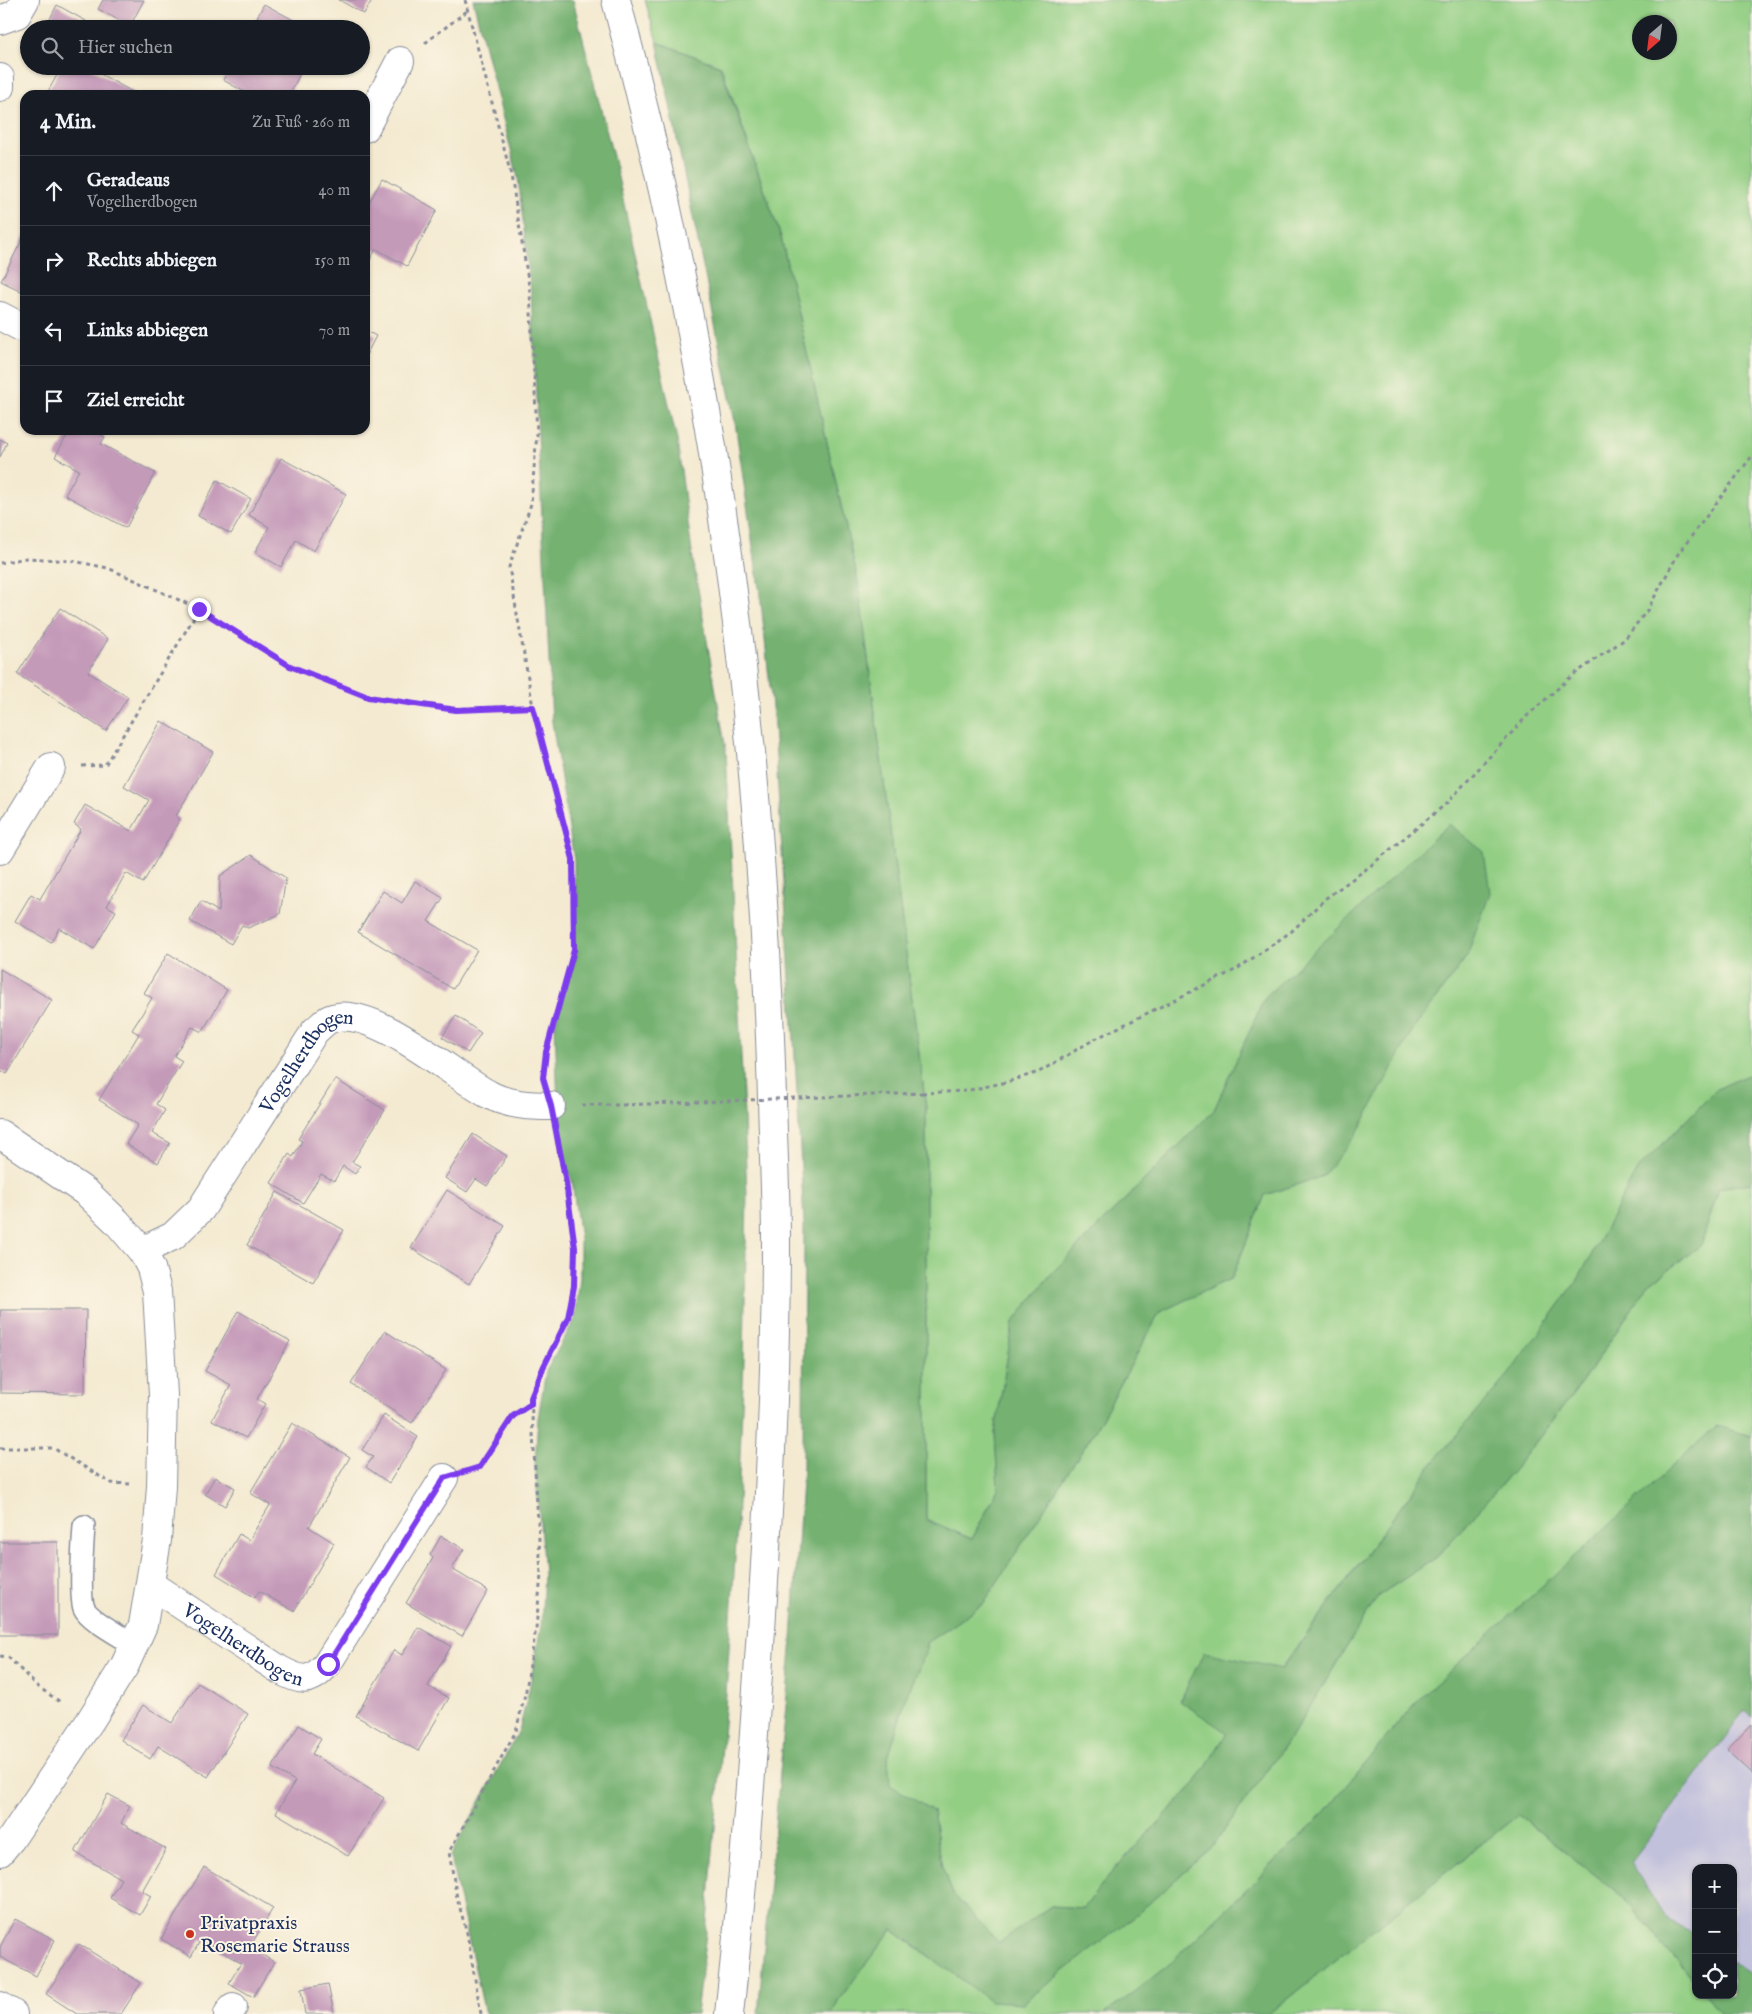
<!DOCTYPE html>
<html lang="de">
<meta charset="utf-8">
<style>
:root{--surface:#171b24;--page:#20242c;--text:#f1f3f6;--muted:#9ea1a6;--line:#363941}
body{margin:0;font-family:"IM FELL English",serif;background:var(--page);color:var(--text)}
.controls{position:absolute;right:15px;bottom:15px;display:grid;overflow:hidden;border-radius:10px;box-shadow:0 1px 4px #0004}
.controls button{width:45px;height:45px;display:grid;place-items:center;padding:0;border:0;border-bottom:1px solid var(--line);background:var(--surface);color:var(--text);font:25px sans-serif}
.compass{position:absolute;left:1632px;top:15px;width:45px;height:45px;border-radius:50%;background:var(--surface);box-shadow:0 1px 4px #0004;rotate:208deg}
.stop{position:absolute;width:15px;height:15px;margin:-11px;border:4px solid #7c3aed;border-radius:50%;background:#fff}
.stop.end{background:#7c3aed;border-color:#fff;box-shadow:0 1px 5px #0008}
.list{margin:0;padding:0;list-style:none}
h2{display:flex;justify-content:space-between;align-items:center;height:65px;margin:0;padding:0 20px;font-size:21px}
h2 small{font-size:16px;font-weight:400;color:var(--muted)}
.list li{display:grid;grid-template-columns:32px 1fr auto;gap:15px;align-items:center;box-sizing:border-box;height:70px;padding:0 20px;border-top:1px solid var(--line)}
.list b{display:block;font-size:19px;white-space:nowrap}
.list p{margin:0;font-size:16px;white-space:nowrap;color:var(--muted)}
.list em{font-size:16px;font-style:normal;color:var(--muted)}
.icon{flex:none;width:28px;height:28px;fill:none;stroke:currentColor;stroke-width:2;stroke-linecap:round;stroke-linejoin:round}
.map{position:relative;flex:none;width:1752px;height:2014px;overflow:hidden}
.search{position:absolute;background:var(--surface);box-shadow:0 1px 4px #0004;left:20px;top:20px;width:350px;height:55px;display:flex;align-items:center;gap:12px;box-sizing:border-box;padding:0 18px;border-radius:28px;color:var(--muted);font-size:19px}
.panel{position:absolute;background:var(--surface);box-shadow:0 1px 4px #0004;left:20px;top:90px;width:350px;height:345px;border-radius:15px}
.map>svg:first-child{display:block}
.industrial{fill:#c2c1dc}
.green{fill:#92ce83;stroke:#567e70;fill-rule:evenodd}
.forest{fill:#75b171;stroke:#487068}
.building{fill:#c49ab9}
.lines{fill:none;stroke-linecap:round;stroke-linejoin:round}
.lane-casing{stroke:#888c98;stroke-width:24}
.street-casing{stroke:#888c98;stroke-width:30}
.primary-casing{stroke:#888c98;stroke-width:30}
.path{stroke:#888c98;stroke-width:3;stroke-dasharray:4 4;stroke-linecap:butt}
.lane{stroke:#fff;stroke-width:21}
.street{stroke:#fff;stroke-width:28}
.primary{stroke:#fff;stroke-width:28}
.path-bridge{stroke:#888c98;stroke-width:3;stroke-dasharray:4 4;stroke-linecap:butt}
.route{stroke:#7c3aed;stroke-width:6}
.poi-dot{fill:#c8321e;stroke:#fcf5e5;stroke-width:2}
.labels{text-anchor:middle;stroke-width:4;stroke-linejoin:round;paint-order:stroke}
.street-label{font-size:20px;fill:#1b2f5e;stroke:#fcf5e5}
.poi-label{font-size:20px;fill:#1b2f5e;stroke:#fcf5e5;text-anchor:start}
</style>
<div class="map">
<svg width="1752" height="2014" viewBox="0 0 1752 2014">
<rect width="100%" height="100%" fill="#fcf5e5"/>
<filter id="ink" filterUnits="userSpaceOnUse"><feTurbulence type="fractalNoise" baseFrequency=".02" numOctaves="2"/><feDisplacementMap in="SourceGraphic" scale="10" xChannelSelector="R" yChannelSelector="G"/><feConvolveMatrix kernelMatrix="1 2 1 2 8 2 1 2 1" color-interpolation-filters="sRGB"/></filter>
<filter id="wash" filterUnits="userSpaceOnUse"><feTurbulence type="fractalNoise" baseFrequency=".0096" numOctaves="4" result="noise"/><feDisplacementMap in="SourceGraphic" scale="20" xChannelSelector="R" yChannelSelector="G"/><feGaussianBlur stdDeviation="1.12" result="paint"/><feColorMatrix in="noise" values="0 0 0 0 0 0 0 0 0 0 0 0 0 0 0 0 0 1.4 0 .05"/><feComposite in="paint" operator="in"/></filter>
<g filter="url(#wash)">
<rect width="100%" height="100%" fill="#f4ead1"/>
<polygon class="industrial" points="1745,1711 1752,1717 1752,2014 1722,2014 1706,1995 1733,1995 1733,1868 1696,1868 1696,1983 1631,1863"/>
<g class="green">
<path d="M645 0H1752V1073L1717 1089 1637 1170 1579 1278 1509 1375 1439 1455 1281 1669 1227 1733 1196 1782 1110 1874 1084 1908 1051 1906 999 1943 953 1894 942 1867 933 1811 890 1786 888 1758 906 1697 926 1652V1643L983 1604 1096 1429 1160 1312 1232 1278 1265 1195 1323 1176 1412 1031 1467 956 1265 997 1214 1110 1051 1274 1013 1323 995 1433 998 1489 972 1539 926 1519V1108L858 581 781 237 721 66 657 42ZM1640 22H1670V52H1640Z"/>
<polygon points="1752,1183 1752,1436 1716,1427 1415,1703 1316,1822 1166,1967 1105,2014 832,2014 838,2001 892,1929 931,1958 1023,2003 1137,1914 1213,1846 1295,1731 1378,1596 1437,1557 1514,1470 1578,1388 1648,1285 1701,1245 1719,1188"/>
<polygon points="1518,1815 1621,1895 1696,1983 1696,1995 1706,1995 1722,2014 1268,2014"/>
</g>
<g class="forest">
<polygon points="473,0 573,0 615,164 677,440 693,560 726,750 744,1115 747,1195 744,1360 737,1528 724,1724 706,1933 696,2014 485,2014 450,1856 519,1731 529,1690 541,1626 544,1574 535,1463 538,1418 546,1371 575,1319 580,1278 580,1239 572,1181 561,1150 558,1108 555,1025 575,949 574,860 552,722 531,292 518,178"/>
<polygon points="657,42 720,66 781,237 858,581 926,1108 926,1520 972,1539 998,1489 995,1433 1013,1323 1051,1274 1214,1110 1265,997 1449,824 1484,852 1490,893 1467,956 1412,1031 1355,1137 1323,1176 1265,1195 1232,1278 1160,1312 1096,1429 983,1604 926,1643 926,1652 906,1697 888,1758 890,1785 933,1811 942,1867 953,1894 999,1943 1051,1906 1084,1908 1110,1874 1196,1782 1227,1733 1180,1701 1204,1652 1282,1669 1439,1455 1509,1374 1579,1278 1637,1170 1717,1089 1752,1073 1752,1183 1719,1188 1701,1245 1648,1285 1578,1388 1514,1470 1437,1557 1378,1596 1295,1731 1213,1846 1137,1914 1023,2003 991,2001 892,1929 838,2001 832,2014 758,2014 792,1639 803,1465 804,1224 795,1057 774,726 761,602 735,422"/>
<polygon points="1716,1426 1752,1436 1752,1717 1745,1711 1631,1863 1665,1918 1696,1935 1696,1983 1621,1895 1518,1815 1268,2014 1105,2014 1166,1967 1316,1822 1415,1703"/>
<polygon points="1733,1960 1752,1976 1752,2014 1722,2014 1706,1995 1733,1995"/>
</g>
<g id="blocks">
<g class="building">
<polygon points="103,0 144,0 130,26 98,9"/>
<polygon points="339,0 372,0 364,14"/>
<polygon points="264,4 310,29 251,29"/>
<polygon points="57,5 86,21 82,29 45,29"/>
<polygon points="62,66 86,66 138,95 46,95"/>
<polygon points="231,66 304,66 289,95 250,95 223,80"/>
<polygon points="382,179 437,210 407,266 376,249 365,269 365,210"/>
<polygon points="25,234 25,293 1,281"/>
<polygon points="365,330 376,336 365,357"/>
<polygon points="70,430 92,430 105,437 101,444 155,473 126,528 65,495 79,470 55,457"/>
<polygon points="0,439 7,443 0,457"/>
<polygon points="281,458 346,494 314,551 296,540 281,567 255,552 269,527 249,515"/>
<polygon points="217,480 251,499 231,534 198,516"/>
<polygon points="60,608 108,639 88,672 128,697 106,731 17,674"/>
<polygon points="161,721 213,752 176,816 180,819 143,883 126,873 107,906 116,911 94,949 59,928 51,942 15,921 31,894 40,899 81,829 74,824 85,805 131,831 149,800 124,786"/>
<polygon points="251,855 286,878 280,914 248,928 242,925 231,944 190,921 201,901 219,912 220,876"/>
<polygon points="415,881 443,898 428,921 477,950 453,989 358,932 383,891 402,903"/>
<polygon points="168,953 227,990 202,1032 192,1027 174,1056 182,1061 156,1104 165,1110 152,1133 170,1143 158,1163 126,1144 138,1125 99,1100 139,1034 132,1030 152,998 144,993"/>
<polygon points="0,969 52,1000 7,1074 0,1070"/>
<polygon points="456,1016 481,1033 468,1053 442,1037"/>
<polygon points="335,1079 385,1110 352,1162 360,1166 355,1174 343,1166 334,1181 321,1174 303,1203 271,1183 289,1154 293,1157 302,1141 298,1139"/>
<polygon points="473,1134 507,1156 487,1186 476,1179 467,1192 445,1178"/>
<polygon points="447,1190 505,1226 469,1284 411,1248"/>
<polygon points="277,1192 344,1230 313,1283 247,1245"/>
<polygon points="0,1310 86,1310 85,1394 0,1393"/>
<polygon points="238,1311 290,1341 257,1399 265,1404 246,1438 212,1420 231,1385 205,1371"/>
<polygon points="385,1331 446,1370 412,1423 351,1384"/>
<polygon points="384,1415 418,1437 389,1483 366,1467 373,1457 362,1450"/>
<polygon points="292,1423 350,1457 309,1527 334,1543 294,1611 259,1591 255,1598 216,1574 239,1534 249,1540 270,1505 250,1493"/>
<polygon points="215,1477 235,1488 225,1506 205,1494"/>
<polygon points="441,1536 464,1549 452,1569 488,1591 462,1636 406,1603 433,1558 430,1555"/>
<rect x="0" y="1542" width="58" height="93"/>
<polygon points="418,1627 451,1646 428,1686 449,1698 418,1751 356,1716 394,1650 402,1655"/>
<polygon points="198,1683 248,1714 208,1777 158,1746 150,1759 121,1740 143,1705 172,1723"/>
<polygon points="1752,1724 1752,1773 1727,1750"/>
<polygon points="299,1725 321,1739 312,1754 384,1798 348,1856 276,1813 295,1781 272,1768"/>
<polygon points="108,1794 130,1806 121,1823 166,1849 142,1891 151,1896 140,1915 110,1898 121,1879 75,1852"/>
<polygon points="204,1867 273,1908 250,1947 274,1962 253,1997 229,1983 241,1963 201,1939 191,1957 161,1939"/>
<polygon points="15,1919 55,1940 36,1976 0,1957 0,1947"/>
<polygon points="79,1944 141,1983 121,2014 77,2014 46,1994"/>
<polygon points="328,1984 334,2014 305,2014 301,1989"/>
</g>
</g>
</g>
<g filter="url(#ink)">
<use href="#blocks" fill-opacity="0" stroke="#888c98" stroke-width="1"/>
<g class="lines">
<defs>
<path id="lane" d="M84 1526C83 1541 79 1597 84 1608 89 1620 123 1637 134 1645"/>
<g id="street">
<polyline points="0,20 17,14 25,0"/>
<polyline points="0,78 0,87"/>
<polyline points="365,128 400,61"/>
<polyline points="0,316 25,329"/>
<polyline points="0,850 51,767"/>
<polyline points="0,1134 87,1193 117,1222 142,1251 151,1268 157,1291 163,1395 161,1486 157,1540 143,1625 125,1665 90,1721 11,1839 0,1852"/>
<path id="s1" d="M142 1251 173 1236 201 1209 315 1031C319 1028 325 1021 330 1019 370 1002 452 1075 488 1094 507 1105 531 1106 551 1106"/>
<path id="s2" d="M151 1585 280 1670C301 1681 310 1684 327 1664L444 1478"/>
<polyline points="0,2006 13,2014"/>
<polyline points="228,2014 233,2007"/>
</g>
<path id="primary" d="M616 0C713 358 762 728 772 1098 773 1145 776 1193 776 1241 776 1400 766 1560 755 1719 748 1818 740 1916 729 2014"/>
</defs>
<use href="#lane" class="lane-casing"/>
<use href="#street" class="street-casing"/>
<use href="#primary" class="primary-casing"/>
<g class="path">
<polyline points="465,0 511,175 530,292 537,433 531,504 509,567 533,707 573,859 574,950 546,1051 544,1074"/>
<polyline points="425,43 467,11"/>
<polyline points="0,563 26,558 73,561 108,568 199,609 290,666 368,697 457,709 533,707"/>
<polyline points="82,766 105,765 199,609"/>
<polyline points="922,1093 965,1091 1007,1082 1039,1072 1093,1040 1237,969 1292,931 1326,898 1369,867 1447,803 1528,715 1573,675 1625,639 1648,609 1678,554 1752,456"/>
<polyline points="582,1105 623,1105"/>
<polyline points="0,1448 53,1448 111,1483 130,1484"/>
<polyline points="476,1468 480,1467 513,1417 531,1404"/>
<polyline points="0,1656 8,1657 37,1686 62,1703"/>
<polyline points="481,2014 467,1933 457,1898 449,1852 516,1731 526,1690 536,1628 541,1575 531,1398 544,1366 568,1318 574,1286 575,1248 557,1138"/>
</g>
<use href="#lane" class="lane"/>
<use href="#street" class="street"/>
<use href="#primary" class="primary"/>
<polyline class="path-bridge" points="623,1105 922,1093"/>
</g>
</g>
<g class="lines" filter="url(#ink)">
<polyline class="route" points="199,609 290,666 368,697 456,710 533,707 573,859 574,950 546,1052 543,1078 551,1106 566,1182 575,1248 574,1286 568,1318 544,1366 531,1398 531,1404 513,1416 480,1467 444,1478 328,1664"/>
</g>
<circle class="poi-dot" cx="190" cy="1934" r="5"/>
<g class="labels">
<g class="street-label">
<text dy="7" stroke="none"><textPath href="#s1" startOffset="259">Vogelherdbogen</textPath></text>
<text dy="7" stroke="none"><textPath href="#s2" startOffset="110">Vogelherdbogen</textPath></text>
</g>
<g class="poi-label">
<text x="200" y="1929">Privatpraxis<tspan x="200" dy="23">Rosemarie Strauss</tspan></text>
</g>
</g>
</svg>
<div class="controls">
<button>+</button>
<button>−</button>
<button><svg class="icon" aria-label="locate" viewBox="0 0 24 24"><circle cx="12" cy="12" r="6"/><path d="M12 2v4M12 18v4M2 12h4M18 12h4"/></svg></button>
</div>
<svg class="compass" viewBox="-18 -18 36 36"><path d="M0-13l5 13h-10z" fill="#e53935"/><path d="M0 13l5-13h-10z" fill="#9ea1a6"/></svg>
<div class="stop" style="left:328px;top:1664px"></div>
<div class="stop end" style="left:199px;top:609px"></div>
<div class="search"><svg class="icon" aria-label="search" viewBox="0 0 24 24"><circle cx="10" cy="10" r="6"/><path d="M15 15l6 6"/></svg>Hier suchen</div>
<section class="panel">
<h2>4 Min.<small>Zu Fuß · 260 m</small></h2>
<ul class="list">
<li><svg class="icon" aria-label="ahead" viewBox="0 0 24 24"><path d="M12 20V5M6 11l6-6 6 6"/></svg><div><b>Geradeaus</b><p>Vogelherdbogen</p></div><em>40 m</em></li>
<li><svg class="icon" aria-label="right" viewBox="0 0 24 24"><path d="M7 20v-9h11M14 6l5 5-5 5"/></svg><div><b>Rechts abbiegen</b></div><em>150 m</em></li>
<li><svg class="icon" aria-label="left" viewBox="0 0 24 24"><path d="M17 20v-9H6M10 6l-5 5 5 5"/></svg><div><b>Links abbiegen</b></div><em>70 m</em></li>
<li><svg class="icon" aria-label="arrive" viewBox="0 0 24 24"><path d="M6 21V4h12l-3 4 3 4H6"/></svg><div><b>Ziel erreicht</b></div></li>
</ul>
</section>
</div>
